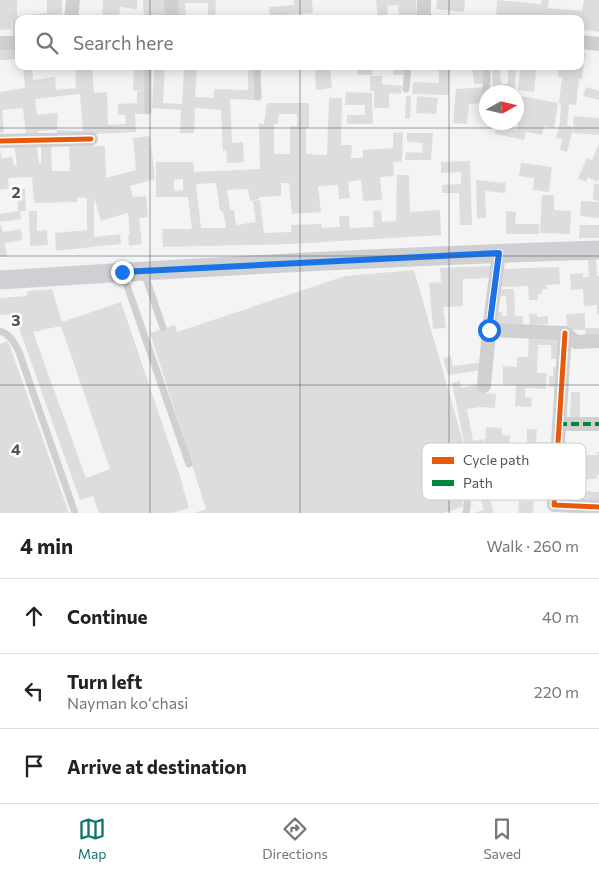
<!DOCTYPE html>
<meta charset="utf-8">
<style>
:root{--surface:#fff;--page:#f2f2f2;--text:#222;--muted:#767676;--line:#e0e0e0;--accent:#0f766e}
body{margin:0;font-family:Commissioner,sans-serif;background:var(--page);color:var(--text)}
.compass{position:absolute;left:479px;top:85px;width:45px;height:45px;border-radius:50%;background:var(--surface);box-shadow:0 2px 12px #0003;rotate:82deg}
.stop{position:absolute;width:15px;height:15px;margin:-11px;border:4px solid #1a73e8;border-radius:50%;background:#fff}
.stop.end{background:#1a73e8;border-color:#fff;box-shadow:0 1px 5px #0008}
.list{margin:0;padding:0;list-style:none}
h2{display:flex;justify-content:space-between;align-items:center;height:65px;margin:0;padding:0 20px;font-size:21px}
h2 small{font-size:16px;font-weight:400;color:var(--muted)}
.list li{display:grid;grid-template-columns:32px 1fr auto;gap:15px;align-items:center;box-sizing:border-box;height:75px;padding:0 20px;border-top:1px solid var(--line)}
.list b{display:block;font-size:19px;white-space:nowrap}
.list p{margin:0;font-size:16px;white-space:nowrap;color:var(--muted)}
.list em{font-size:16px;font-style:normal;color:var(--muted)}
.icon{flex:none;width:28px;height:28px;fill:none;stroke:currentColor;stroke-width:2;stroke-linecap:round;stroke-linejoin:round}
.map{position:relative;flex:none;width:599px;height:513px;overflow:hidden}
.search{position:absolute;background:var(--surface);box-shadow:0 2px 12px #0003;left:15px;right:15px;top:15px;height:55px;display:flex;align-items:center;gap:12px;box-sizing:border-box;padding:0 18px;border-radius:10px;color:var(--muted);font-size:19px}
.sheet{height:290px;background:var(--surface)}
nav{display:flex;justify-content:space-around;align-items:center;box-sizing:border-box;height:70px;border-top:1px solid var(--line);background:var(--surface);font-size:14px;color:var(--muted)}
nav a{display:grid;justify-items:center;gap:2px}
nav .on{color:var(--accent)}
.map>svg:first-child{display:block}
.building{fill:#ddddde;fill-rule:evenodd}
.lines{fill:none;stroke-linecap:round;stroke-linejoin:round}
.lane{stroke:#ced0d2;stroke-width:7}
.street{stroke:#ced0d2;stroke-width:14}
.secondary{stroke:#ced0d4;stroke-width:19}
.quiet{stroke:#00873e;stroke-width:4;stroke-dasharray:8 4;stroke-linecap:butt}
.cycleway-casing{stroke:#fff;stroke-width:8}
.cycleway{stroke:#e8590c;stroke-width:5}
.route{stroke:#1a73e8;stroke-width:6}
.grid{fill:none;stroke:#4a5661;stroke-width:1;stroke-opacity:0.55}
.key{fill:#fff;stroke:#c9ccd0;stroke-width:1}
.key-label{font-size:14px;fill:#4a5661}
.grid-label{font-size:16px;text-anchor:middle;font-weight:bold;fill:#4a5661;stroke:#fff;stroke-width:5;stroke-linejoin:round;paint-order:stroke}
</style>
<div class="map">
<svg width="599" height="513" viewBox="0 0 599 513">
<rect width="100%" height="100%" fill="#f4f4f4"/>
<g class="building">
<polygon points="0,0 17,0 17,16 47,13 47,0 62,0 62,19 19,19 19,35 13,36 11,16 11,29 0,30"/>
<polygon points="103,0 137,0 137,9 120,7 119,19 102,19"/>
<polygon points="143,0 170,0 170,19 144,19"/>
<polygon points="173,0 216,0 215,19 208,19 208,3 185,3 186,19 173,19"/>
<polygon points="294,0 312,0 313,13 270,16 269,7 294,5"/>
<polygon points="376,0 416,0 417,15 399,16 398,5 387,6 388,17 378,18"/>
<polygon points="437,0 465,0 464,12 436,9"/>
<polygon points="497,0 541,4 542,0 549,0 548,8 582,11 584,0 599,0 599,32 580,29 580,19 496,18"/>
<polygon points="19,47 19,59 0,60 0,48"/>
<polygon points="580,52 585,53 582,79 579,79 576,105 569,104 567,125 573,127 574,116 599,118 599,135 573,133 573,129 567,152 560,150 562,139 556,138 560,123 561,103 559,103 562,77 558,77 559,66 580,66"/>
<path d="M23 66H32L33 80 55 77 56 90 76 88 75 66H92L94 93 107 92 108 125 126 124 125 115H118V104L137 103V91H144L133 90 134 66H150V114H135L136 132 96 134V138H57V130L38 131 39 136 26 137 23 108 2 110 4 132 0 133V92L25 88ZM80 94 83 131 57 130 58 113 37 115 35 99Z"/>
<polygon points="154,66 165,66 163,103 182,104 184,69 197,69 195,97 214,98 214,89 248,90 248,66 258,66 259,100 230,99 232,143 243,142 244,162 227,163 226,150 223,151 221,110 195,108 194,133 180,133 181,110 152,108"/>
<polygon points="315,66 330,66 332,88 316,90"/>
<rect x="357" y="66" width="15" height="9"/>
<rect x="393" y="66" width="18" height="9"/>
<polygon points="439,66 449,66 449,95 412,94 413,82 439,83"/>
<polygon points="472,66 490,66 491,83 474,84"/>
<polygon points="492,66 500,66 501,84 508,84 508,66 516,66 515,92 493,92"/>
<polygon points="520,68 536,70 534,92 518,90"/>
<polygon points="370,76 382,76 382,84 402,86 401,94 389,93 389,108 374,108 374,91 370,91"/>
<polygon points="488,87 486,103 469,104 467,124 453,123 456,89"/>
<polygon points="586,87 599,91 599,100 583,96"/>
<polygon points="346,92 372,93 373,124 347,124 347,115 365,115 365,105 345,105"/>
<polygon points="516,95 558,103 554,128 544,126 542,135 526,132 524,140 495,134 496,126 517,130 521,106 516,105"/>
<polygon points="406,96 411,96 410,119 405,118"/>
<polygon points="417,96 438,98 436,114 416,113"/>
<path d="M329 98H342L341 145H352L351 158H363V150L393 148V133L403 132 402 161 393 162 394 176 380 177 382 200 363 201 361 180 348 182 350 198 339 199 338 185 318 186 321 212 292 214 289 183H281V196L259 197V199L250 201 248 189 227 190 230 210H234L236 225 256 222 253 201 260 200 264 233 291 232V225L321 224 322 228 340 227 339 216H349L350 228 374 227 373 211 381 210 382 222 396 221 397 175H409L410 212 440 210 441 235 292 244 163 247 162 229H192L188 197H156V162H193L194 172 260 169 259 123 264 124 267 103H309V128H306V154L327 155ZM279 114H297V126H290V154H274V124H278ZM183 179V190L174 191V180ZM216 183 220 211H223L226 228H201L196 184Z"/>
<polygon points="407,133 433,133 431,160 405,160 406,152 422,153 423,143 407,142"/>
<polygon points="150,136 155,179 130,186 133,197 146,196 148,217 139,218 142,244 129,246 128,235 130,235 128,213 101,221 94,197 94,237 120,234 121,244 56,251 55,233 87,230 87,198 77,198 77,202 34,203 32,177 8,178 9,189 0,190 0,149 2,158 12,157 14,165 17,165 14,143 36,140 39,163 41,163 41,145 51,145 52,171 70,171 69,147 105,146 106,178 136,170 133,138"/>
<polygon points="599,143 599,178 597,182 588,177 586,182 578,178 587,158 592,160"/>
<polygon points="470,161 472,225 460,225 459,193 442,193 442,185 461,184 461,172 441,173 441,162"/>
<polygon points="521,163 552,167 549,192 533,190 534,178 519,176"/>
<polygon points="476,180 506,183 505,193 485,191 486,218 477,218"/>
<polygon points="594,184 599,184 599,201 593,200"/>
<polygon points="17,189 25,189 26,211 20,211 21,219 0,222 0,214 18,211"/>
<polygon points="542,195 554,195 554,210 571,211 570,234 540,233"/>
<polygon points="581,201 599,202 599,218 580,216"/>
<polygon points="29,211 37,211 37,231 47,230 48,245 30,246"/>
<polygon points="506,211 516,212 515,224 539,224 539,234 506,234"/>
<polygon points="0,223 3,232 21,229 22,240 5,243 7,256 0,257"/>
<polygon points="580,225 599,225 599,238 579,238"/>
<polygon points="596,258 597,276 599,276 599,315 597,315 597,305 584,306 583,289 571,290 570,274 583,273 583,277 589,277 588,259"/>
<polygon points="493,266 494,278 463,279 463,306 443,307 446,328 433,329 429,283 441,282 440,268"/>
<polygon points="559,267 560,284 546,285 547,289 542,289 542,294 538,294 538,300 529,300 528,286 502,287 501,269"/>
<polygon points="414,270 466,452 447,458 464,506 444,513 194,513 206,509 150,333 175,325 177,332 345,276"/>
<path d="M52 289 62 322 121 302 183 485H182L189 508 173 513H99L93 496 80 500 14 314 0 315V298L26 296 28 291ZM61 326 110 469 86 478 33 332Z"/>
<polygon points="496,289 514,289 515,316 523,316 523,325 496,326 495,313 502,312 502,316 507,316 506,296 496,296"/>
<polygon points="585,313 585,328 599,328 599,338 586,339 585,330 567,330 566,314"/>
<polygon points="529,314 537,314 537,317 548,316 548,324 530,325"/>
<polygon points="529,336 560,337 559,359 551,359 551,345 538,345 537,373 547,373 546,389 525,388 525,397 532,398 531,407 515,406 516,385 503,384 503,366 517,367 517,357 528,357"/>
<polygon points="8,341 69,513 0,513 0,344"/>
<polygon points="451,356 453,366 484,362 482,370 448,375 443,358"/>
<polygon points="553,367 560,367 559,387 549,387 549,376 553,376"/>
<polygon points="460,381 461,388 480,384 482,393 496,394 495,408 481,407 467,409 473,441 484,439 485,447 466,451 452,383"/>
<polygon points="571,392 580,392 580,420 570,420"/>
<polygon points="486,427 502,428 502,435 510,436 510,444 527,444 527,429 537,430 536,442 556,443 555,460 526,459 525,468 500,466 500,474 486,473 486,460 500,460 501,445 485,444"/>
<polygon points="597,452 599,452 599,475 597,475 597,479 562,480 561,455 597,455"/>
<polygon points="560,483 566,484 566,490 599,492 599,501 559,498"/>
<polygon points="488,492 494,513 473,513 484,510 479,495"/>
<polygon points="519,501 534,501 533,513 518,513"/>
</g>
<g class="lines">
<g class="lane">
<polyline points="148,66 148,111"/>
<polyline points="257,66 258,97"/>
<polyline points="406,89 408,66"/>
<polyline points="486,91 487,66"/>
<polyline points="144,272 163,328"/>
<polyline points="123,274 189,464"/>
<path d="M0 331C11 335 14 342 19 352L75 513"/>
<path d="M459 463C465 480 470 495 466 513"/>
</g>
<g class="street">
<polyline points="171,0 172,19"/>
<polyline points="71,19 73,0"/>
<polyline points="424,19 424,0"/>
<polyline points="580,42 599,44"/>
<polyline points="0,43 19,43"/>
<polyline points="0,141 91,139"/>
<polyline points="489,330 499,253"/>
<polyline points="565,333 554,505 599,507"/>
<polyline points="484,386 489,330 565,333 576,342 599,341"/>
<polyline points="559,424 599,424"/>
</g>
<path class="secondary" d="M0 280C199 267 399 256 599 250"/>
<polyline class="quiet" points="559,424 599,424"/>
<defs>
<g id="cycleway">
<polyline points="0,141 91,139"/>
<polyline points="489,330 499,253"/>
<polyline points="565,333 554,505 599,507"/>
</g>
</defs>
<use href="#cycleway" class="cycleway-casing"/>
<use href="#cycleway" class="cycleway"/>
</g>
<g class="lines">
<polyline class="route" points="122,272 499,253 489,330"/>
</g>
<path class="grid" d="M150 0V19M300 0V19M449 0V19M150 66V513M300 66V513M449 66V513M0 128H599M0 256H599M0 385H599"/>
<rect x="422" y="443" width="164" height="57" rx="8" class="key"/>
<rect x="432" y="457" width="22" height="7" fill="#e8590c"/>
<rect x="432" y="480" width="22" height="6" fill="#00873e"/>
<g class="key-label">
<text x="463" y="465">Cycle path</text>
<text x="463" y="488">Path</text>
</g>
<g class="grid-label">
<text x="16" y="198">2</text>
<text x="16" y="326">3</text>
<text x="16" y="455">4</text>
</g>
</svg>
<svg class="compass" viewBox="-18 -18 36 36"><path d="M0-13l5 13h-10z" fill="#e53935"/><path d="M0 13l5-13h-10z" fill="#767676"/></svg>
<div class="stop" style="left:489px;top:330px"></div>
<div class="stop end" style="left:122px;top:272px"></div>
<div class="search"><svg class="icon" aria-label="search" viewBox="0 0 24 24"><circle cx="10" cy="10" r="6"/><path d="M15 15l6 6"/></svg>Search here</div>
</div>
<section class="sheet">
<h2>4 min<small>Walk · 260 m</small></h2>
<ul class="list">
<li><svg class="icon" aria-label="ahead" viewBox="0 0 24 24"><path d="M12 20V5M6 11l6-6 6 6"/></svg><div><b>Continue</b></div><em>40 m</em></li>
<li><svg class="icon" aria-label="left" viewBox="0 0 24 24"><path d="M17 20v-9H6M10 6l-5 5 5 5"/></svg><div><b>Turn left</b><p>Nayman koʻchasi</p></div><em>220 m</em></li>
<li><svg class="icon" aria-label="arrive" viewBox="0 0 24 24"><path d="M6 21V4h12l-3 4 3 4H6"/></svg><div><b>Arrive at destination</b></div></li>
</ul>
</section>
<nav>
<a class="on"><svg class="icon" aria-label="map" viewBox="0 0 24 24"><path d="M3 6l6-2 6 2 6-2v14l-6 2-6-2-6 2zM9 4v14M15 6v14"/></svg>Map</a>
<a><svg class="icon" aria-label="directions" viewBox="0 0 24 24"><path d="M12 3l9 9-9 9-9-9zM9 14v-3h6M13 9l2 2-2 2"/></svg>Directions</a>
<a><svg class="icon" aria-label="saved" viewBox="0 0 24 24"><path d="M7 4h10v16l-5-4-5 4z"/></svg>Saved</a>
</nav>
